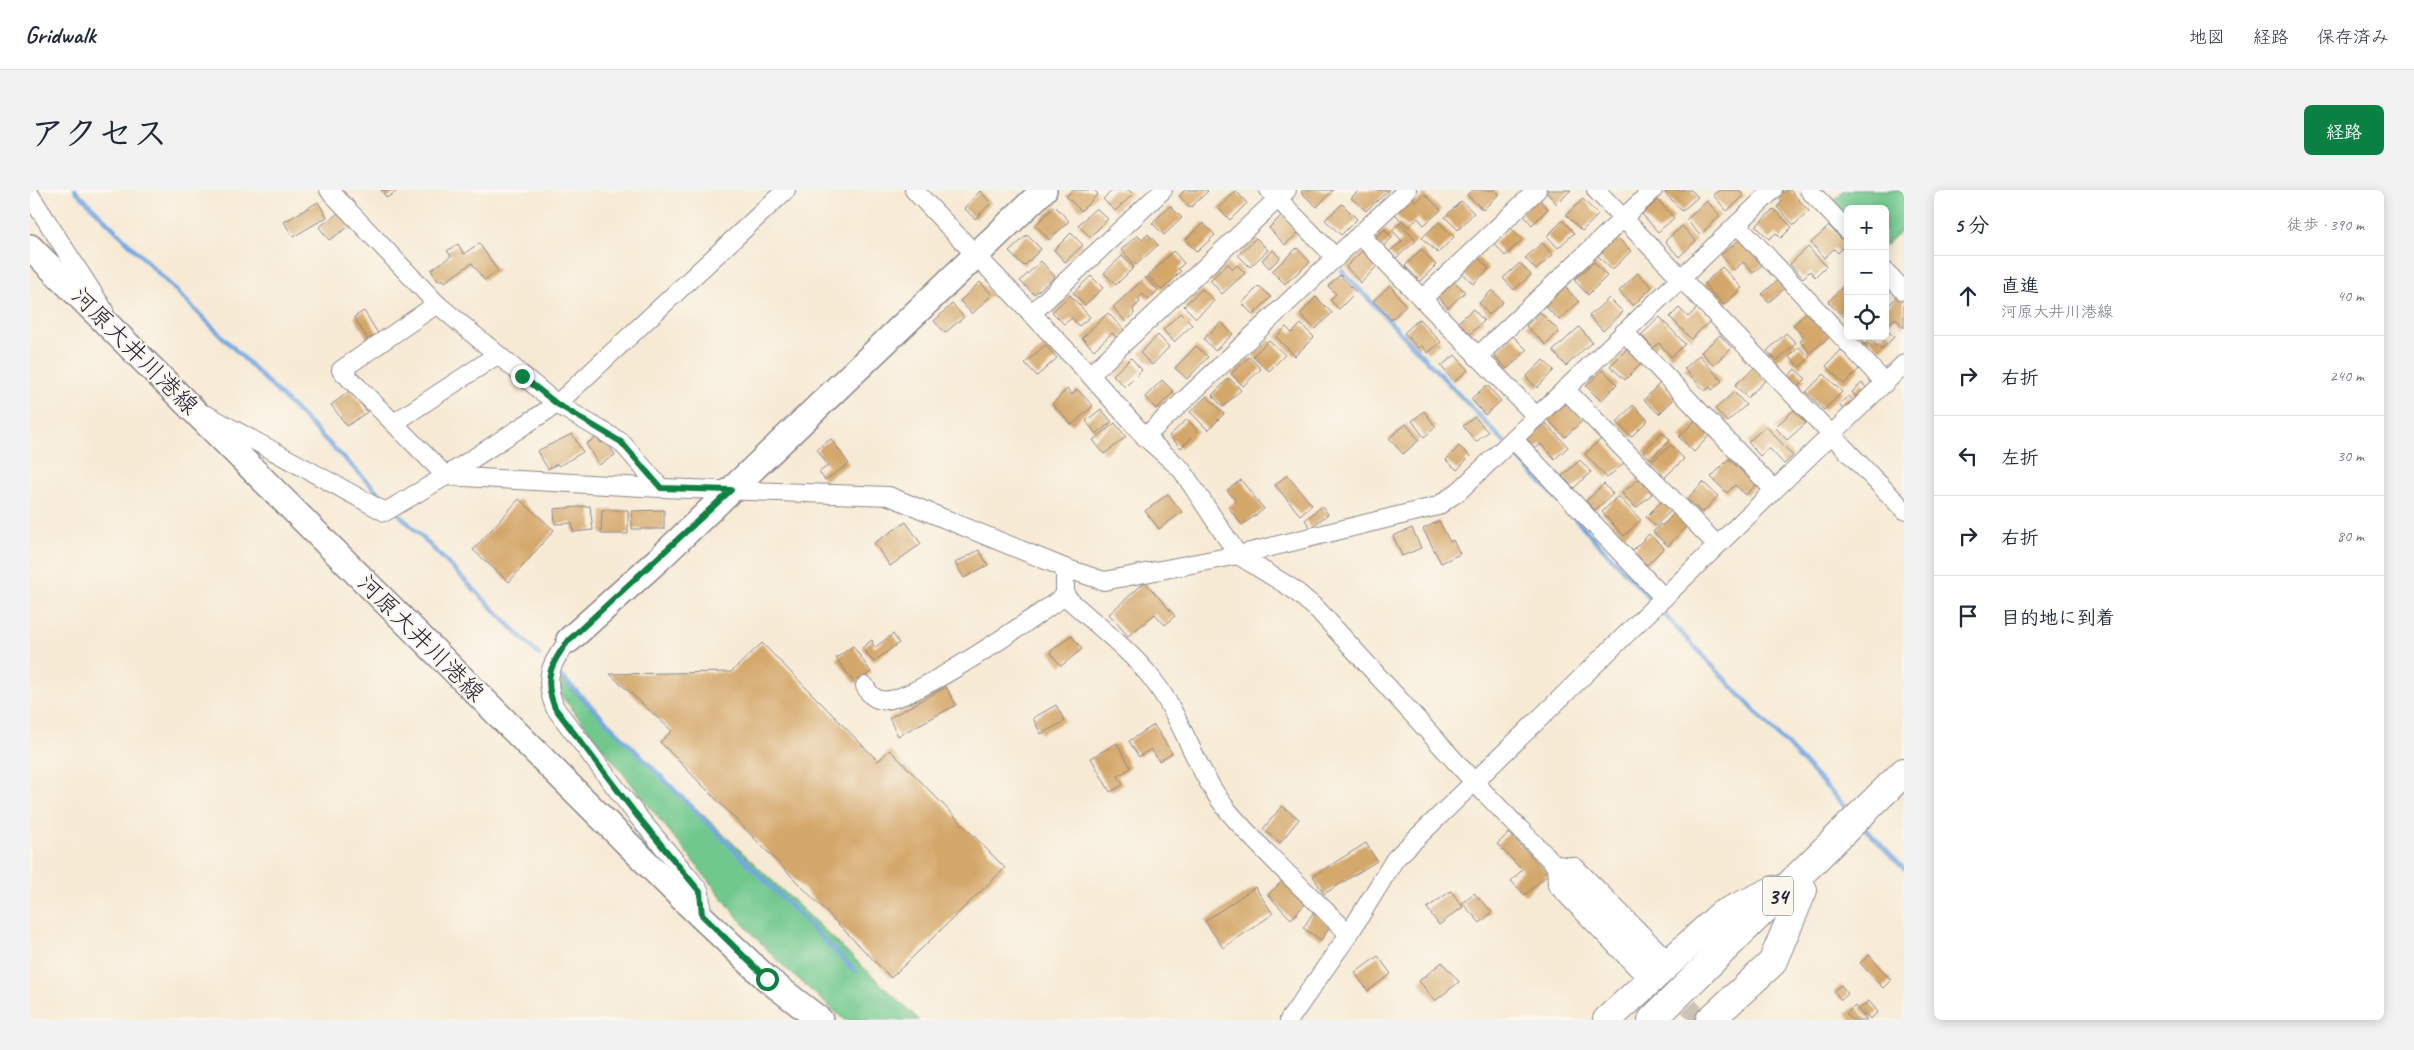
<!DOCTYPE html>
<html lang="ja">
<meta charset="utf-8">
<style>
:root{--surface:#fff;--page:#f2f2f3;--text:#1f2937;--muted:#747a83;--line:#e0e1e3;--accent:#0b8043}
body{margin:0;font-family:Caveat,"Klee One",sans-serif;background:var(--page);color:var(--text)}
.controls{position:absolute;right:15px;top:15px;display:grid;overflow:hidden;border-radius:8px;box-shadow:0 2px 12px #0003}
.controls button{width:45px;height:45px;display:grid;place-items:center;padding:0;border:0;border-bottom:1px solid var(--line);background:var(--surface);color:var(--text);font:25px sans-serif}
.stop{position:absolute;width:15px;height:15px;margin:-11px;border:4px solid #0b8043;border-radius:50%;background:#fff}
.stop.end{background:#0b8043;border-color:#fff;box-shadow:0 1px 5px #0008}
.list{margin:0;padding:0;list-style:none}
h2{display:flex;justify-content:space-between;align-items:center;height:65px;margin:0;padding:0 20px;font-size:21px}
h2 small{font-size:16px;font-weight:400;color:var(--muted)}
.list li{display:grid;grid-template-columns:32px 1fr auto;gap:15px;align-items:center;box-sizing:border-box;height:80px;padding:0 20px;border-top:1px solid var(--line)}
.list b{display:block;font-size:19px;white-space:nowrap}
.list p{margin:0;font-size:16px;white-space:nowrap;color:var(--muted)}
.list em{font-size:16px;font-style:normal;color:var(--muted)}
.icon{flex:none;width:28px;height:28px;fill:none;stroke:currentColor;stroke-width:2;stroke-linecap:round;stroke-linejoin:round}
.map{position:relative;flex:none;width:1874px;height:830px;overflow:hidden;border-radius:8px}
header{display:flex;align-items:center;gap:30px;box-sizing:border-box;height:70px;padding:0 25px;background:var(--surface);border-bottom:1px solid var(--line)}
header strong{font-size:24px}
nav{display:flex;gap:28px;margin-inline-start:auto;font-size:18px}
.intro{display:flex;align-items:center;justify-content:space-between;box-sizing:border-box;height:120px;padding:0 30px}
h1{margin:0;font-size:35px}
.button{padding:12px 22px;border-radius:8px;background:var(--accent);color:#fff;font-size:18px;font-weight:700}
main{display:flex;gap:30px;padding:0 30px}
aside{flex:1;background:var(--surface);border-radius:8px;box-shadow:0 2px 12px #0003}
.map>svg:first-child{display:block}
.green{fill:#70c88d;stroke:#497564}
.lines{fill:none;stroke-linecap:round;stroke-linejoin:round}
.stream{stroke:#73a7e0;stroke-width:4.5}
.building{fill:#d4a76b}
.street-tunnel{stroke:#ccc2b6;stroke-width:18;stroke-dasharray:18 9;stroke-linecap:butt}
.street-casing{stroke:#8c8688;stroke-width:20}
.secondary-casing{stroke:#8c8688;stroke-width:28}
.primary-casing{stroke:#8c8688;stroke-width:30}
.street{stroke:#fff;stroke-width:18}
.secondary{stroke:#fff;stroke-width:25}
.primary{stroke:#fff;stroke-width:28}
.route{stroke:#0b8043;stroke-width:6}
.labels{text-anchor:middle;stroke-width:4;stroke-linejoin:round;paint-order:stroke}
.shield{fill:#fbf7ec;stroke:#636270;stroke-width:1}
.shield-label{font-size:22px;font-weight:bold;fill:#22223b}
.street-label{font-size:24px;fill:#22223b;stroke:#fbf7ec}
</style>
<header>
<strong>Gridwalk</strong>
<nav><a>地図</a><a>経路</a><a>保存済み</a></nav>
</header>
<div class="intro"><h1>アクセス</h1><a class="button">経路</a></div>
<main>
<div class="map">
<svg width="1874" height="830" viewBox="0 0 1874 830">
<rect width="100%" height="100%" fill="#fbf7ec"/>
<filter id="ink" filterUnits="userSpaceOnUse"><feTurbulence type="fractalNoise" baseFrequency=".02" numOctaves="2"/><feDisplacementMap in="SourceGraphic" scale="10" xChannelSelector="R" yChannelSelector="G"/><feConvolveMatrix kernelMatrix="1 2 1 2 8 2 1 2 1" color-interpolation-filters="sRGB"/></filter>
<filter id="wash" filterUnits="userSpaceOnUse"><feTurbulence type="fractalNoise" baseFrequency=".0096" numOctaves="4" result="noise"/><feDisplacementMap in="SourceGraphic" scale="20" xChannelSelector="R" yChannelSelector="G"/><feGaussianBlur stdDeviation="1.12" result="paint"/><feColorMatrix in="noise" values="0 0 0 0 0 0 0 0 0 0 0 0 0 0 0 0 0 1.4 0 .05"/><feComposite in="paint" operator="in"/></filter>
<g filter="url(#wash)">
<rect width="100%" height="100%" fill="#f7ead5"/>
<g class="green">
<polygon points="1814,0 1874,0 1874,38 1855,56 1855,19 1818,19 1818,29 1802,12"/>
<polygon points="531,490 873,815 889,830 815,830 753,776 714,735 530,504"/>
</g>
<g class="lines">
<g class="stream">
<polyline points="45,0 361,315"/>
<polyline points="1312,81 1474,252"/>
<polyline points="1479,258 1624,413"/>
<polyline points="366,321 509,465"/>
<polyline points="1629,419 1821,623"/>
<polyline points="532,487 825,781"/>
<polyline points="1833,636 1874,679"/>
</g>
</g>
<g id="blocks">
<g class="building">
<polygon points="351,0 368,0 357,8"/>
<polygon points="1043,0 1064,0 1068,4 1051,21 1036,6"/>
<polygon points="1083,0 1099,0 1103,4 1085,21 1073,9"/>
<polygon points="1155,0 1177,0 1178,1 1160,18 1149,6"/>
<polygon points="1273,0 1303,0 1287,17 1271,2"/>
<polygon points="1329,0 1359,0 1336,21 1321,8"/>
<polygon points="1442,0 1465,0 1469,4 1453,20 1437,5"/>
<polygon points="1517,0 1541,0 1527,14 1515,1"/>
<polygon points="1639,0 1661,0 1668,7 1652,21 1635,3"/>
<polygon points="1689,0 1709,0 1714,6 1697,21 1683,5"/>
<polygon points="1756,0 1760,0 1779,21 1764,35 1747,17 1752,12 1748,7"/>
<polygon points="950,1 961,13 945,29 934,18"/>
<polygon points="1206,1 1217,13 1200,30 1188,18"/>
<polygon points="1395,4 1411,20 1394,35 1388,28 1378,37 1364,23 1381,7 1386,12"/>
<polygon points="1507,7 1518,19 1502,35 1491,22"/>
<polygon points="1553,9 1568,25 1552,41 1536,25"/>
<polygon points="1628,10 1644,28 1628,42 1612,24"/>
<polygon points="1431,11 1444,23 1428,40 1415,27"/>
<polygon points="1677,11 1690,26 1670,45 1656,30"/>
<polygon points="288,12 297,27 263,47 254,32"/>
<polygon points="1312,14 1327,29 1311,45 1295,30"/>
<polygon points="1025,16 1039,31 1019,50 1005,35"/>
<polygon points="1140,16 1152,28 1134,45 1122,33"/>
<polygon points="1066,18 1078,29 1060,47 1048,35"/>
<polygon points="1744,19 1762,37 1751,48 1746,43 1739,49 1726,36"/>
<polygon points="310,22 320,36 299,50 289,37"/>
<polygon points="1252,25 1269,42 1255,55 1239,38"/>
<polygon points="1533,30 1544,43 1528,58 1517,46"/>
<polygon points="1409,32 1424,47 1408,63 1392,48"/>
<polygon points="1173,33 1185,45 1167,62 1155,50"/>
<polygon points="1370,33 1386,51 1365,69 1359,62 1372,51 1362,40"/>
<polygon points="1652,36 1666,51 1649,67 1635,51"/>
<polygon points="1799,36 1816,54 1808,63 1804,59 1794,68 1781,53"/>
<polygon points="1481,38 1492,50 1475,66 1464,53"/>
<polygon points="1355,39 1362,48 1351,58 1343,49"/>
<polygon points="1041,43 1053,55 1035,72 1024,60"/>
<polygon points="1118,44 1128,55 1106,75 1091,60 1107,45 1112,50"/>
<polygon points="997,45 1011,59 994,76 979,62"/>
<polygon points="1587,47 1601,61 1582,80 1568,66"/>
<polygon points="1226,48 1238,60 1220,77 1208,65"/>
<polygon points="1711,48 1734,73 1723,83 1713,72 1704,80 1691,65"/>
<polygon points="449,53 468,81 454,90 442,73 415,92 413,89 408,91 401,80 421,66 417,61 428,54 434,64"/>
<polygon points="1512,53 1523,65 1506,80 1495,68"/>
<polygon points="1778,57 1796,76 1785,87 1780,81 1773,88 1760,74"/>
<polygon points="1267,58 1280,72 1255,94 1242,81"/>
<polygon points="1391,59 1406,75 1390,91 1375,76"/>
<polygon points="1243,60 1250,68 1239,78 1232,70"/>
<polygon points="1143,61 1154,73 1148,79 1151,81 1132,100 1118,86"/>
<polygon points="1332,61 1347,76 1331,93 1316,77"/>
<polygon points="1092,66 1104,77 1086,95 1074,83"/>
<polygon points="1448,67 1459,79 1443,94 1432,82"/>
<polygon points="1011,71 1025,87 1004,104 990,91"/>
<polygon points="1564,72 1577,86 1558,105 1544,90"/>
<polygon points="1490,73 1501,85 1484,100 1473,88"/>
<polygon points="1198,74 1203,79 1207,75 1215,83 1192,104 1180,90"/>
<polygon points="1692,77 1712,98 1694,115 1674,94"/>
<polygon points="1608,83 1622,97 1603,116 1589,101"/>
<polygon points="1310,85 1326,102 1309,119 1300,110 1306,104 1298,96"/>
<polygon points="1061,86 1073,98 1055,115 1043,103"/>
<polygon points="1116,87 1128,100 1118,110 1113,104 1108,109 1110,112 1103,119 1104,124 1096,132 1083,117"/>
<polygon points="1423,90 1435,102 1418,118 1407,105"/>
<polygon points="1748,90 1755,98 1739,112 1732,104"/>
<polygon points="950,92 962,105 942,124 930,111"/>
<polygon points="1360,95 1376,116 1361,130 1343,111"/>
<polygon points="1814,95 1818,99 1818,121 1813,126 1798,112"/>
<polygon points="1229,96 1241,107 1223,125 1212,113"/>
<polygon points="1535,97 1549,112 1529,130 1515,116"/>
<polygon points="1172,99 1184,111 1166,128 1154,116"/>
<polygon points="1462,100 1473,112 1459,125 1449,113"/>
<polygon points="1040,105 1060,127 1049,136 1042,128 1034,134 1022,122"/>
<polygon points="1869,105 1874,110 1874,138 1865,128 1859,134 1855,129 1855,119"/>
<polygon points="1286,107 1302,123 1285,139 1270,124"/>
<polygon points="1579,108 1593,122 1573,141 1559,126"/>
<polygon points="922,114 934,127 915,143 904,131"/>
<polygon points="1649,118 1658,127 1667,118 1680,131 1661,149 1640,127"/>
<polygon points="1443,119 1454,131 1438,146 1426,134"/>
<polygon points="334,121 349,145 339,151 324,127"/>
<polygon points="1778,121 1800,146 1780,163 1770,151 1774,148 1763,135"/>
<polygon points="1510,122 1529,141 1516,155 1496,136"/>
<polygon points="1078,123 1096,142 1089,150 1082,143 1064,160 1052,148"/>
<polygon points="1150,123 1162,135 1144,152 1133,140"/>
<polygon points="1630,127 1655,154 1641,167 1629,153 1623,158 1611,145"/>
<polygon points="1389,129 1411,152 1398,163 1391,155 1388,158 1374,143"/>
<polygon points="1191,132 1203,144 1185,161 1174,149"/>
<polygon points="1271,134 1284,147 1265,166 1246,147 1256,137 1262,143"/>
<polygon points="1549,137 1562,152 1536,176 1523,161"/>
<polygon points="1855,138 1864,147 1851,160 1840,149 1835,155 1827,146 1855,146"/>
<polygon points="1756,143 1766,153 1747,171 1737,161"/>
<polygon points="1128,145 1139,157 1122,175 1110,163"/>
<polygon points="1690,145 1702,158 1683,175 1671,162"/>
<polygon points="1483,146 1497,160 1477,179 1463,165"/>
<polygon points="1239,150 1255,165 1239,181 1223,166"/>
<polygon points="1015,155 1027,168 1007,186 995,173"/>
<polygon points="1166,156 1178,167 1157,189 1145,178"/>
<polygon points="1769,157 1780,167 1770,177 1759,167"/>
<polygon points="1597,159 1612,173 1595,190 1580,176"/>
<polygon points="1811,160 1830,178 1814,194 1796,176"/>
<polygon points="1425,165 1438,180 1424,192 1411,176"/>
<polygon points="1669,165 1692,191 1682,200 1680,197 1675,201 1654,179"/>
<polygon points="1219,167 1231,179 1213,196 1201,184"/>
<polygon points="1101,168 1112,180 1095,197 1083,185"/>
<polygon points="1513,170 1524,180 1507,198 1496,187"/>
<polygon points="1724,178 1736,190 1717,208 1705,195"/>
<polygon points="1765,179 1776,189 1766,199 1756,189"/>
<polygon points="1573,180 1587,194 1571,211 1556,196"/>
<polygon points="1794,184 1812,202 1794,220 1776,202"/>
<polygon points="1199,188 1211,200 1193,217 1182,205"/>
<polygon points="1132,190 1144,202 1126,219 1115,207"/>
<polygon points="1630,193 1645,208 1629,224 1614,210"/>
<polygon points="1832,193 1839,201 1829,210 1822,202"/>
<polygon points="1457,195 1471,211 1455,225 1441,209"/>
<polygon points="1037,199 1042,205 1047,199 1063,216 1042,235 1022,214"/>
<polygon points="321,200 337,222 317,236 301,215"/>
<polygon points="1704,202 1716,215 1697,232 1685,219"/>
<polygon points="1177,206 1194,224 1178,240 1160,222"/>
<polygon points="1819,206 1826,214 1815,223 1809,214"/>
<polygon points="1536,214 1554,229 1535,247 1517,229"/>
<polygon points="1603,215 1618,230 1601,247 1587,232"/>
<polygon points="1071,219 1082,232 1066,244 1056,231"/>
<polygon points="1764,220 1776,233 1757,250 1745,237"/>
<polygon points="1394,221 1406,237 1394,247 1382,231"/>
<polygon points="1445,227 1458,242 1446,252 1433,236"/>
<polygon points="1157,229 1168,241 1151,258 1139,246"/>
<polygon points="1665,231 1680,245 1664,262 1649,247"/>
<polygon points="1085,233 1096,247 1074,264 1063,250"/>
<polygon points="1516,233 1538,257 1525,269 1511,254 1505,259 1496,248"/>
<polygon points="1376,234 1389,250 1373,264 1359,248"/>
<polygon points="1736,236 1763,266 1754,274 1739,258 1730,266 1718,252"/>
<polygon points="1632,242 1640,250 1621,269 1613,262"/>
<polygon points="542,244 553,262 529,276 527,274 518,279 507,261"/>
<polygon points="567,247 571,253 576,250 585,265 569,275 556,254"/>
<polygon points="801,249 819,274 795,290 789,282 798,276 787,259"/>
<polygon points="1571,249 1594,273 1577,288 1555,264"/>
<polygon points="1641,255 1654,269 1634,288 1620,273"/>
<polygon points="1429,256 1440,266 1427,280 1416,270"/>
<polygon points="1699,269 1726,295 1716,305 1705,295 1697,303 1681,287"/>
<polygon points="1550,270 1561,282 1544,298 1532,286"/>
<polygon points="1257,285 1282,315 1270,325 1245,295"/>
<polygon points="1609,289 1622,304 1606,318 1592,303"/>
<polygon points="1211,290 1234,319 1212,335 1198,317 1206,311 1197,300"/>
<polygon points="1673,292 1688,306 1672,323 1657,309"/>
<polygon points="1574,294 1583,304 1565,320 1556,311"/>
<polygon points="1138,304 1152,322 1129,339 1115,321"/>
<polygon points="1588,306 1611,330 1594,346 1572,322"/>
<polygon points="489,309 524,340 479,392 443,360"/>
<polygon points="1632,311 1641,321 1625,336 1616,327"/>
<polygon points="560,316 563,340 543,342 542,333 525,334 524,319"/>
<polygon points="1292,316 1298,324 1281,338 1275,330"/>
<polygon points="572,320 598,320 598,344 571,344"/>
<polygon points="634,320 634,339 602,339 602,321"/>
<polygon points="1645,323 1658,335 1638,356 1623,342 1630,334 1632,336"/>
<polygon points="1409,331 1420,352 1423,350 1430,364 1411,373 1393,339"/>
<polygon points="876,332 891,354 860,376 844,353"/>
<polygon points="1382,338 1391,358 1372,366 1363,346"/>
<polygon points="1619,344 1634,358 1617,375 1602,361"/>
<polygon points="949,360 958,375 934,388 925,373"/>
<polygon points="1115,392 1145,426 1135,435 1125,424 1098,446 1079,424"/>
<polygon points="863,444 869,453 843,472 832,458 842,450 844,458"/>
<polygon points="1041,445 1052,459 1031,476 1020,462"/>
<polygon points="732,453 848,571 860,560 975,678 861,788 630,552 642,541 580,484 701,482"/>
<polygon points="823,456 841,482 825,494 806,468"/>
<polygon points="916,497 926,515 868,546 859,528"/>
<polygon points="1026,515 1035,531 1011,544 1003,528"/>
<polygon points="1124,535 1142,563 1129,571 1121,559 1109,567 1099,551"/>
<polygon points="1087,553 1101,578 1088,586 1093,595 1080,602 1061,568"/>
<polygon points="1252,616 1269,629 1250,653 1233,639"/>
<polygon points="1479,643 1518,684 1495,705 1481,691 1492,680 1467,654"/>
<polygon points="1336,653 1347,671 1294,704 1283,686"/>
<polygon points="1254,689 1277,712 1261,729 1238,705"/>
<polygon points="1225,697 1243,724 1193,758 1175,731"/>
<polygon points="1421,701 1433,717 1409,735 1397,718"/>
<polygon points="1444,703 1462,722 1450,733 1432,713"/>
<polygon points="1283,723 1301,736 1291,750 1273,738"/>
<polygon points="1839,765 1861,790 1853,798 1830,773"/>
<polygon points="1348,766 1361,784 1338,801 1325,783"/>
<polygon points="1412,772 1429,792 1405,811 1389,791"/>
<polygon points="1811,795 1818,804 1811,810 1804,801"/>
<polygon points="1839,811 1848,822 1840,829 1830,818"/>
<polygon points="1825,816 1837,830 1821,830 1816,824"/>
</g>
</g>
</g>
<g filter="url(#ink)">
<use href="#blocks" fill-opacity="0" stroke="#8c8688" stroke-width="1"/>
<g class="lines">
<polyline class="street-tunnel" points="1641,796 1671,830"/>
<defs>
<g id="street">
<polyline points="299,0 407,114 527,214 591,252 631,298"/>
<polyline points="884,0 1060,185 1115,247 1151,279 1208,365 1263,399 1288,420 1444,592 1623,775"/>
<polyline points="1239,0 1306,68"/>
<polyline points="1566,0 1874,320"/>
<polyline points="1779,0 1818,41"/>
<polyline points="0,5 74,120"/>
<polyline points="1707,34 1855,193"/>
<polyline points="1330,45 1507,227"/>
<polyline points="1855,81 1874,101"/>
<polyline points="1392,109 1507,0"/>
<polyline points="407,114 311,180 416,286 631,298 859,306 1035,378 1074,391 1208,365 1408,316 1429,301 1743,0"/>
<polyline points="1001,124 1133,0"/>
<polyline points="1594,142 1744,300"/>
<polyline points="1447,167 1623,0"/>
<polyline points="1060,185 1257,0"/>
<polyline points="1535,199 1687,355"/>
<polyline points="177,225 355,322 416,286 527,214 756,0"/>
<polyline points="364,233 467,165"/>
<polyline points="1115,247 1377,0"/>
<polyline points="1483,249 1634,408"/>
<path d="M1035 378V406C1063 432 1100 460 1123 490 1154 530 1166 583 1199 622 1236 665 1279 704 1319 744"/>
<path d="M539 450C520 474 513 488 525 518L605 623 661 690 670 702 672 725"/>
<path d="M835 496C839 503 842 508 851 510 880 516 1006 425 1035 406"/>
<polyline points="1526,675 1527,695 1619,790"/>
<polyline points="1526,675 1545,677 1639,772"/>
<polyline points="1259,830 1319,744 1365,669 1874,174"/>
</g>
<g id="secondary">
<polyline points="0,57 656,712 737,789 790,830"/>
<polyline points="539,450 629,369 1014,0"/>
</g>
<g id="primary">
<polyline points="1577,830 1691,725 1744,700"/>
<polyline points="1622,830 1874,582"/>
<polyline points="1680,830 1742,773 1773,700"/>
</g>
</defs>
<use href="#street" class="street-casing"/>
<use href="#secondary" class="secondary-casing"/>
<use href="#primary" class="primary-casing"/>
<use href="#street" class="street"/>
<use href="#secondary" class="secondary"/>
<use href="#primary" class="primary"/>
</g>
</g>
<g class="lines" filter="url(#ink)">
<path class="route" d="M492 186 527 214 591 252 631 298 701 300 539 450C520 474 513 489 525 518L605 623 670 702 672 725 737 789"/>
</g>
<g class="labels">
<rect class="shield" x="1733" y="686.5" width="30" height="39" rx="4"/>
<g class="shield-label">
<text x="1748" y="714">34</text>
</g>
<g class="street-label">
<text transform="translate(105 161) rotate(45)" y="8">河原大井川港線</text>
<text transform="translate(391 448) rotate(45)" y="8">河原大井川港線</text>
</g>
</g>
</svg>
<div class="controls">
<button>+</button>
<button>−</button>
<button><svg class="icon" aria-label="locate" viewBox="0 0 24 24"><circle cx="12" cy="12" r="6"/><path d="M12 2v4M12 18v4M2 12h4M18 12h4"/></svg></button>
</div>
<div class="stop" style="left:737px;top:789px"></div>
<div class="stop end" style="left:492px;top:186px"></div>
</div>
<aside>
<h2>5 分<small>徒歩 · 390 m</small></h2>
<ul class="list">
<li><svg class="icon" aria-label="ahead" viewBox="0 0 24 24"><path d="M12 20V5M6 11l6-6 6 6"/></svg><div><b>直進</b><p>河原大井川港線</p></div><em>40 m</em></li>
<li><svg class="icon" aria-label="right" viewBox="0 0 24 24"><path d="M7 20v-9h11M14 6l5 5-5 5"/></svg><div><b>右折</b></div><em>240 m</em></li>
<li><svg class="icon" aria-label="left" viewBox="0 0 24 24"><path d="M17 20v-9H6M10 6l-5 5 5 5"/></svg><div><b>左折</b></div><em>30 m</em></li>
<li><svg class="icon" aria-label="right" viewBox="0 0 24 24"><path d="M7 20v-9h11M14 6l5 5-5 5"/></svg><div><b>右折</b></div><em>80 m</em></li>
<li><svg class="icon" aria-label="arrive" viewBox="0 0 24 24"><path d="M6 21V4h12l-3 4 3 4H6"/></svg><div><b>目的地に到着</b></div></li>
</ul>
</aside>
</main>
